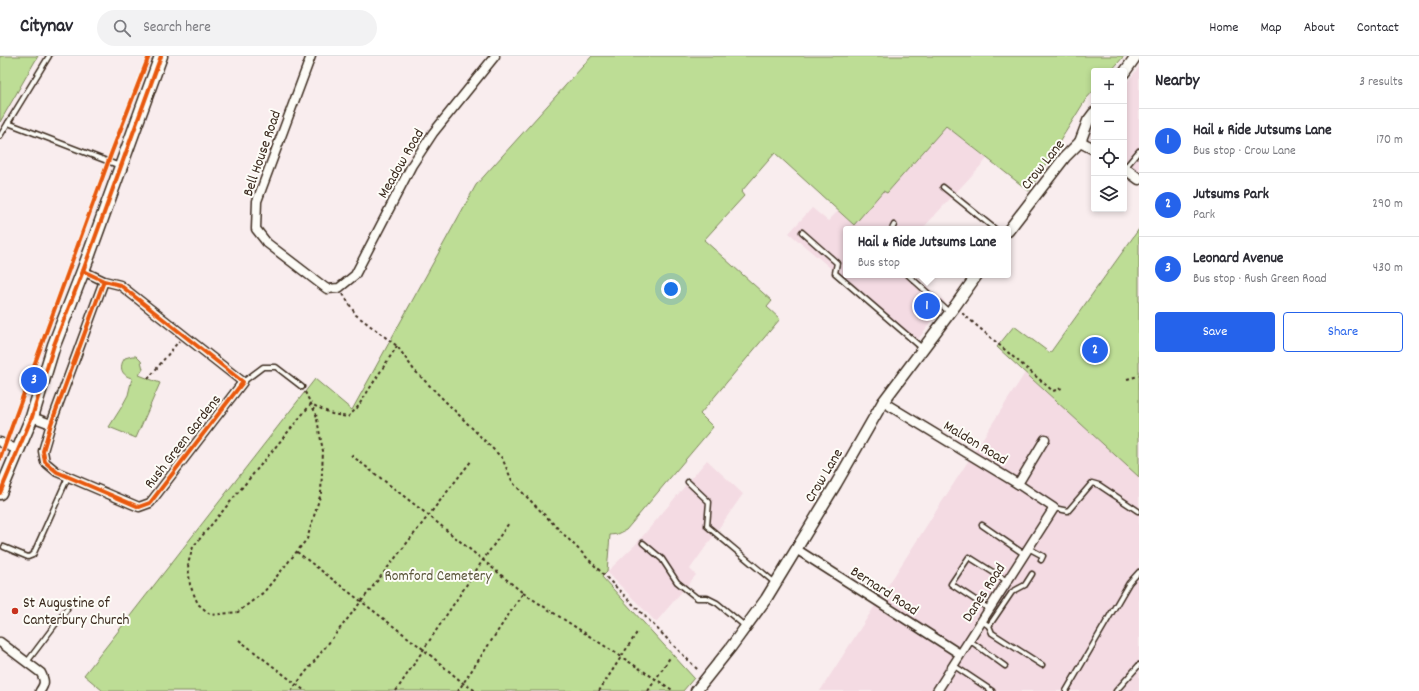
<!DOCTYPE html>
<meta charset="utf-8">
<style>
:root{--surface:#fff;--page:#f2f2f3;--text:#2b2b33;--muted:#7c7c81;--line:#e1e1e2;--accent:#2563eb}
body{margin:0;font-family:Dekko,sans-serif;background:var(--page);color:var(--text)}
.controls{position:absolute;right:12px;top:12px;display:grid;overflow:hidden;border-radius:4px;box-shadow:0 2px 6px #0003}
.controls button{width:36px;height:36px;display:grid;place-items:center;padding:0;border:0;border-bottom:1px solid var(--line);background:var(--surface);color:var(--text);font:20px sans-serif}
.you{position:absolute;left:671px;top:233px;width:14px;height:14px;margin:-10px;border:3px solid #fff;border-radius:50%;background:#1a73e8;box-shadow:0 0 0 6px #1a73e833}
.badge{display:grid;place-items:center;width:26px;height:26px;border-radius:50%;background:var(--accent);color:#fff;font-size:13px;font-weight:700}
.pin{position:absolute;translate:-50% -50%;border:2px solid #fff;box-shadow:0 1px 4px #0006}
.popup{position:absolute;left:843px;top:170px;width:168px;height:52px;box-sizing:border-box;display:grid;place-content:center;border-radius:4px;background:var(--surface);filter:drop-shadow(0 1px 3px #0005);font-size:13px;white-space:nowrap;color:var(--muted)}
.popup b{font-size:15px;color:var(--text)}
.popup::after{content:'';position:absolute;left:50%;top:100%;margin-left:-8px;border:8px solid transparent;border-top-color:var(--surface)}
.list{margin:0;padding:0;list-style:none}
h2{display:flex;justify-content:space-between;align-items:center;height:52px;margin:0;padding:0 16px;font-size:17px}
h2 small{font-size:13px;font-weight:400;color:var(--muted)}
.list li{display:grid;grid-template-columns:26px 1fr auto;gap:12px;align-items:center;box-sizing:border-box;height:64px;padding:0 16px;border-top:1px solid var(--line)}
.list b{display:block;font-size:15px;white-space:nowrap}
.list p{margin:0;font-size:13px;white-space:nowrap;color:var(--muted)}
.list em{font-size:13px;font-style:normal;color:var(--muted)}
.actions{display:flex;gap:8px;padding:12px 16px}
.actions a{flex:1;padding:9px 0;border:1px solid var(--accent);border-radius:4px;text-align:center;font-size:14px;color:var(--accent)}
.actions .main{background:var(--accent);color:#fff}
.icon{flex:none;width:22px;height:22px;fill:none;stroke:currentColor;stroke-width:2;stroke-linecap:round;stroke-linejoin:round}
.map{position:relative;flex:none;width:1139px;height:635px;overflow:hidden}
header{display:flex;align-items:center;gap:24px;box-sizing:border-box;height:56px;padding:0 20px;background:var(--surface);border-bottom:1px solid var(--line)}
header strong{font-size:19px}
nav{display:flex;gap:22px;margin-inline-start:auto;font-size:14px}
.search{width:280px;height:36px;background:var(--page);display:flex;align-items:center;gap:10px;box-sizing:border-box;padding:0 14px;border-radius:22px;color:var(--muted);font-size:15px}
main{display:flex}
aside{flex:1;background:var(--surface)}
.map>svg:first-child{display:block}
.built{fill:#f4dbe3}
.green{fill:#bddd95;stroke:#7c845a}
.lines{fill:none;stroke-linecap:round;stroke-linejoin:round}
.service-casing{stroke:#3b2a1e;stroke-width:7}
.minor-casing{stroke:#3b2a1e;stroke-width:11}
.tertiary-casing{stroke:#3b2a1e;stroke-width:13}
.primary-casing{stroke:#3b2a1e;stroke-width:15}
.path{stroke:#3b2a1e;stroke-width:2;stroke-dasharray:3 3;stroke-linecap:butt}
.service{stroke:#fdfcf7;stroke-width:4}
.minor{stroke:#fdfcf7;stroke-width:8}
.tertiary{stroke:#fdfcf7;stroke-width:10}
.primary{stroke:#fdfcf7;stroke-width:12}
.cycleway-casing{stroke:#fdfcf7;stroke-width:6}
.cycleway{stroke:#e8590c;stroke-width:4}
.poi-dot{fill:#c8321e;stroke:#fdfcf7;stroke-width:1.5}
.labels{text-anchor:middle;stroke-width:4;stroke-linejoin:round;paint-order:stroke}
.street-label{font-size:15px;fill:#3b2a1e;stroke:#fdfcf7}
.park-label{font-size:15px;fill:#5c573c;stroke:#fdfcf7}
.poi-label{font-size:15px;fill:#3b2a1e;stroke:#fdfcf7;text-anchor:start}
</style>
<header>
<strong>Citynav</strong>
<div class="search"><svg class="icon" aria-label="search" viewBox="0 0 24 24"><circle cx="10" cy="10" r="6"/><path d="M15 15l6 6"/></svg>Search here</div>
<nav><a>Home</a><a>Map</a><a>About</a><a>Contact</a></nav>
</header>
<main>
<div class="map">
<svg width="1139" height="635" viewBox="0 0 1139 635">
<rect width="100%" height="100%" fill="#f9edee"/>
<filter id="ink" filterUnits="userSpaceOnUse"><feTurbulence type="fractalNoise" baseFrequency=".025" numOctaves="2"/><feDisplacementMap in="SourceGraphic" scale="8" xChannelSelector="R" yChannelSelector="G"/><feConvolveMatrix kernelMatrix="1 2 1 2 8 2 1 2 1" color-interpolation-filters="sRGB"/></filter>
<g filter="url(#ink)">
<g class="built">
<polygon points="1139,11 1139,118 1124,108 1124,30"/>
<polygon points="946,70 987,103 922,173 846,173 846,219 913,219 945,246 917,285 789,177 812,152 828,165 838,155 854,169 883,135 887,137"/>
<polygon points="1025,317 1139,421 1139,635 820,635"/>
<polygon points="707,404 743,438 690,513 696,519 656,566 607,516 636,488"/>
</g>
<g class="green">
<polygon points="0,0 38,0 0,66"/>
<polygon points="592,0 1124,0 1111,15 1094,15 1094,34 1086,43 1029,135 946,70 887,137 883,135 854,169 775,97 741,136 744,140 704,184 772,245 767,251 780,263 700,358 713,371 626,474 618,478 610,479 607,516 602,521 694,622 683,635 103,635 84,619 315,323 352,354 476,129"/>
<polygon points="1139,173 1139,421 997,291 1014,270 1050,297"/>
<path d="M132 300H136L141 305 143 313 139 319 160 327 136 382 109 371 121 352 128 339 132 322C122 320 118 311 125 302Z"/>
</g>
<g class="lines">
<defs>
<g id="service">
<polyline points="8,67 120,110"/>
<polyline points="0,80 49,0"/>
<polyline points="1125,112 1139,95"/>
<polyline points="943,131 995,173"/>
<polyline points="892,173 894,169"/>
<polyline points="802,176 837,207 835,217 922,292"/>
<polyline points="908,219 950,257"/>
<polyline points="243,326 263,311 276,311 302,331"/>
<polyline points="688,426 709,446 707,470 775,527"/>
<polyline points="1054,452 1068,455 1092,427 1099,429 1138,455"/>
<polyline points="982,469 1024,498"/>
<polyline points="643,487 662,503 677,526 697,542 707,542 717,547 746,571"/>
<polyline points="4,491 28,501 33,499 68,421"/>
<polyline points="1028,492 1043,500 1041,504"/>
<polyline points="989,553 951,528 969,501 1007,525"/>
<polyline points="982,565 989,570 1012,536 1025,529 1032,518"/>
<polyline points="989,570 992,577 1042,609"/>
<polyline points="969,584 1005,610"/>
<polyline points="27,606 67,553"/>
<polyline points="953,609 992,635"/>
<polyline points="1066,635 1129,527 1139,516"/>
<polyline points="1116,635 1139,609"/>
</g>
<g id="minor">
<polyline points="311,0 257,145 256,173 267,187 327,233 339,232 355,219 412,109 433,77 495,0"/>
<polyline points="83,215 104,225 120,229 243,326 150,447 139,451 57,416 45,406 43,395 51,368 104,225"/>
<polyline points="883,346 1018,428 1054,452 937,635"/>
<polyline points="32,361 51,368"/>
<polyline points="0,386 18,394"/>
<polyline points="1018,428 1045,383"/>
<polyline points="796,493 960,598"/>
<path d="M0 586 41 617C45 625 45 628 40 635"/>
</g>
<g id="tertiary">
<polyline points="1124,17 1136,0"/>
<polyline points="1080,86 1094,93"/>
<polyline points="1124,112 1139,123"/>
<polyline points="1008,175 1065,101 1080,86 1088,65 1094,57"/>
<polyline points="696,635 731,591 766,543 836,428 883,346 955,250 977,219"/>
</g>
<polyline id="primary" points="0,437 32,361 54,289 83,215 161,0"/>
</defs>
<use href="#service" class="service-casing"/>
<use href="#minor" class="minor-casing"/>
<use href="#tertiary" class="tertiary-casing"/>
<use href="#primary" class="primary-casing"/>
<g class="path">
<polyline points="343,238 356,259 397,290 414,314 502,402 513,427 699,615"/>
<polyline points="962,257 1053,335 1062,332"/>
<polyline points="148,323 179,285"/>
<polyline points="1127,323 1139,320"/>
<polyline points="305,336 316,358 323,395 321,437 307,483 264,536 238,556 211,559 198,548 190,529 188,508 193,491 311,348 332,358 348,361 357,352 397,290"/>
<polyline points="351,399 428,459 523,537 458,635"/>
<polyline points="297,496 423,593 463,627 476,635"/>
<polyline points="523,537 674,635"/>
<polyline points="239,584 305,635"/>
<polyline points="291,635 472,404"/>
<polyline points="396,635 483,504 509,467"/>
<polyline points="599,635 638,575"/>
<polyline points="648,635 671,600"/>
</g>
<use href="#service" class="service"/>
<use href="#minor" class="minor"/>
<use href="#tertiary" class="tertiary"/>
<use href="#primary" class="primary"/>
<defs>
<g id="cycleway">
<polyline points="83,215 104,225 120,229 243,326 150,447 139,451 57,416 45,406 43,395 51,368 104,225"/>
<polyline points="0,403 111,98 149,0"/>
<polyline points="0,437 32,361 54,289 83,215 161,0"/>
</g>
</defs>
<use href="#cycleway" class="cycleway-casing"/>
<use href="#cycleway" class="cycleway"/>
</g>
</g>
<circle class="poi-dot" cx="15" cy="555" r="4"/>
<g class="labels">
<g class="street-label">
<text transform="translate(261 97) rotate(-71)" y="5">Bell House Road</text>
<text transform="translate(400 107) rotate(-60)" y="5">Meadow Road</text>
<text transform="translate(1042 108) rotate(-51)" y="5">Crow Lane</text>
<text transform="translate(182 385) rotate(-52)" y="5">Rush Green Gardens</text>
<text transform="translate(976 386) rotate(31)" y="5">Maldon Road</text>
<text transform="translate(823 419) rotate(-59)" y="5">Crow Lane</text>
<text transform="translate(885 534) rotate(33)" y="5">Bernard Road</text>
<text transform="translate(983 536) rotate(-57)" y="5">Danes Road</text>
</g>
<g class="park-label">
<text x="438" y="524">Romford Cemetery</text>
</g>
<g class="poi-label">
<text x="23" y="551">St Augustine of<tspan x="23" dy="17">Canterbury Church</tspan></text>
</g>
</g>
</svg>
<div class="controls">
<button>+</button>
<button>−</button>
<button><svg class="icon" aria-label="locate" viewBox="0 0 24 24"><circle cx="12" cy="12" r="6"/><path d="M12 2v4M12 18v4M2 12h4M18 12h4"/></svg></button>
<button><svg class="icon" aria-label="layers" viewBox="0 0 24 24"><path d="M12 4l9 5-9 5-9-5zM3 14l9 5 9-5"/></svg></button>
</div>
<div class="you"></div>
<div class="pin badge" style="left:927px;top:250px">1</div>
<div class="popup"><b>Hail &amp; Ride Jutsums Lane</b>Bus stop</div>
<div class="pin badge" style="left:1095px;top:294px">2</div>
<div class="pin badge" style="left:34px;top:324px">3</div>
</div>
<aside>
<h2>Nearby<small>3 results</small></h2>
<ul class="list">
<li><span class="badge">1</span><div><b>Hail &amp; Ride Jutsums Lane</b><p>Bus stop · Crow Lane</p></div><em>170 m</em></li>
<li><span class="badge">2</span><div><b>Jutsums Park</b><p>Park</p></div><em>290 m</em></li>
<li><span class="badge">3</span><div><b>Leonard Avenue</b><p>Bus stop · Rush Green Road</p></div><em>430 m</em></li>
</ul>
<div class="actions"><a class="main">Save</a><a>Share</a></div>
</aside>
</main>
